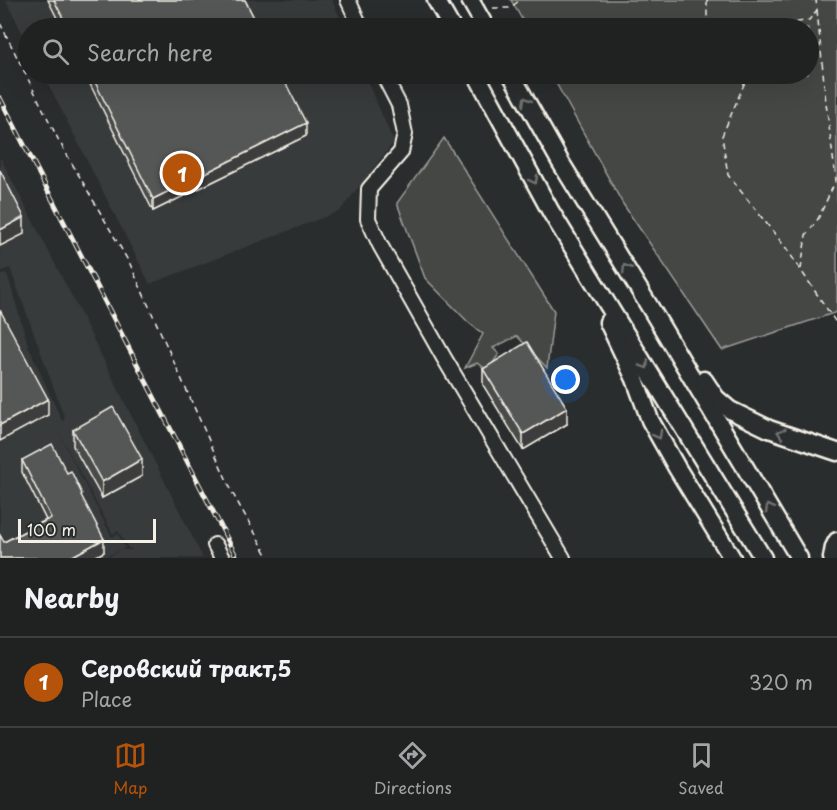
<!DOCTYPE html>
<meta charset="utf-8">
<style>
:root{--surface:#202222;--page:#282a2a;--text:#f1f3f6;--muted:#a2a4a5;--line:#3d3f40;--accent:#b45309}
body{margin:0;font-family:"Playpen Sans",sans-serif;background:var(--page);color:var(--text)}
.scale{position:absolute;left:18px;bottom:15px;width:138px;box-sizing:border-box;padding-left:6px;border:3px solid #f4f1e8;border-top:0;font-size:16px;line-height:21px;white-space:nowrap;color:#f4f1e8;-webkit-text-stroke:4px #2a2d2e;paint-order:stroke}
.you{position:absolute;left:566px;top:380px;width:21px;height:21px;margin:-15px;border:4px solid #fff;border-radius:50%;background:#1a73e8;box-shadow:0 0 0 9px #1a73e833}
.badge{display:grid;place-items:center;width:39px;height:39px;border-radius:50%;background:var(--accent);color:#fff;font-size:20px;font-weight:700}
.pin{position:absolute;translate:-50% -50%;border:3px solid #fff;box-shadow:0 2px 6px #0006}
.list{margin:0;padding:0;list-style:none}
h2{display:flex;justify-content:space-between;align-items:center;height:78px;margin:0;padding:0 24px;font-size:26px}
h2 small{font-size:20px;font-weight:400;color:var(--muted)}
.list li{display:grid;grid-template-columns:39px 1fr auto;gap:18px;align-items:center;box-sizing:border-box;height:90px;padding:0 24px;border-top:2px solid var(--line)}
.list b{display:block;font-size:22px;white-space:nowrap}
.list p{margin:0;font-size:20px;white-space:nowrap;color:var(--muted)}
.list em{font-size:20px;font-style:normal;color:var(--muted)}
.icon{flex:none;width:33px;height:33px;fill:none;stroke:currentColor;stroke-width:2;stroke-linecap:round;stroke-linejoin:round}
.map{position:relative;flex:none;width:837px;height:558px;overflow:hidden}
.search{position:absolute;background:var(--surface);box-shadow:0 6px 24px #0002;left:18px;right:18px;top:18px;height:66px;display:flex;align-items:center;gap:15px;box-sizing:border-box;padding:0 21px;border-radius:33px;color:var(--muted);font-size:22px}
.sheet{height:168px;background:var(--surface)}
nav{display:flex;justify-content:space-around;align-items:center;box-sizing:border-box;height:84px;border-top:2px solid var(--line);background:var(--surface);font-size:16px;color:var(--muted)}
nav a{display:grid;justify-items:center;gap:3px}
nav .on{color:var(--accent)}
.map>svg:first-child{display:block}
.built{fill:#373a3a;fill-rule:evenodd}
.green{fill:#444645;stroke:#9c9c96;stroke-width:1.5}
.lines{fill:none;stroke-linecap:round;stroke-linejoin:round}
.minor-casing{stroke:#f4f1e8;stroke-width:18}
.major-casing{stroke:#f4f1e8;stroke-width:21}
.path{stroke:#f4f1e8;stroke-width:1.5;stroke-dasharray:6 4.5;stroke-linecap:butt}
.minor{stroke:#2a2d2e;stroke-width:14}
.major{stroke:#2a2d2e;stroke-width:16}
.rail-casing{stroke:#f4f1e8;stroke-width:5}
.rail{stroke:#2a2d2e;stroke-width:3;stroke-dasharray:9;stroke-linecap:butt}
.wall{fill:#494b4a;stroke:#f4f1e8;stroke-width:1.5}
.shaded-wall{fill:#3c3d3c;stroke:#f4f1e8;stroke-width:1.5}
.building{fill:#555756;stroke:#f4f1e8;stroke-width:1.5}
.oneway{stroke:#71726f}
</style>
<div class="map">
<svg width="837" height="558" viewBox="0 0 837 558">
<rect width="100%" height="100%" fill="#2a2d2e"/>
<filter id="ink" filterUnits="userSpaceOnUse"><feTurbulence type="fractalNoise" baseFrequency=".0167" numOctaves="2"/><feDisplacementMap in="SourceGraphic" scale="12" xChannelSelector="R" yChannelSelector="G"/><feConvolveMatrix kernelMatrix="1 2 1 2 8 2 1 2 1" color-interpolation-filters="sRGB"/></filter>
<g filter="url(#ink)">
<g class="built">
<polygon points="6,0 332,0 345,28 28,28 28,45"/>
<polygon points="43,74 364,74 394,142 340,211 150,284"/>
<path d="M0 157 68 289 203 558H107L120 550 103 558H0V276L7 273 28 345 62 421 65 419 10 268 0 272ZM56 428 113 534 118 531 128 548 133 550H121L125 548 118 534 112 537Z"/>
</g>
<g class="green">
<polygon points="511,0 837,0 837,312 722,350 623,204 551,74 808,74 808,28 527,28"/>
<polygon points="444,138 554,311 547,368 517,336 493,348 499,354 488,370 477,363 465,368 483,334 468,322 425,278 397,203"/>
</g>
<g class="lines">
<defs>
<g id="minor">
<polyline points="348,0 361,28"/>
<polyline points="383,74 399,105 405,134 401,152 369,189 368,219 380,245 444,358 563,558"/>
<polyline points="215,545 222,558"/>
</g>
<g id="major">
<polyline points="436,0 452,28"/>
<polyline points="470,0 486,28"/>
<polyline points="476,74 551,212 763,558"/>
<polyline points="511,74 561,163 648,304 799,558"/>
<polyline points="608,322 635,379 650,420 677,468 732,558"/>
<polyline points="704,380 716,398 730,410 769,429 837,452"/>
<polyline points="832,558 834,547 837,541"/>
</g>
</defs>
<use href="#minor" class="minor-casing"/>
<use href="#major" class="major-casing"/>
<g class="path">
<polyline points="707,0 707,26 713,28"/>
<polyline points="493,8 510,8 520,0"/>
<polyline points="0,23 59,141 130,264 233,494 269,558"/>
<polyline points="788,28 793,23 809,20 817,10 816,0"/>
<polyline points="750,74 745,82 722,136 728,175 786,248 837,324"/>
<polyline points="801,269 806,235 818,219 836,180 826,103 817,10"/>
</g>
<use href="#minor" class="minor"/>
<use href="#major" class="major"/>
<defs>
<polyline id="rail" points="0,98 237,558"/>
</defs>
<use href="#rail" class="rail-casing"/>
<use href="#rail" class="rail"/>
</g>
<g class="wall">
<polygon points="48,0 245,0 259,28 62,28"/>
<polygon points="85,74 281,74 306,136 153,211"/>
<polygon points="483,369 567,424 523,450 483,385"/>
<polygon points="73,430 142,476 102,498 73,446"/>
<polygon points="22,460 67,473 82,498 104,552 92,558 0,558 4,542 46,520 22,472"/>
</g>
<g class="shaded-wall">
<polygon points="306,123 306,136 153,211 153,199"/>
<polygon points="24,217 24,234 0,246 0,230"/>
<polygon points="48,399 48,415 0,441 0,425"/>
<polygon points="567,408 567,424 523,450 523,434"/>
<polygon points="142,459 142,476 102,498 102,482"/>
<polygon points="104,539 104,552 92,558 69,558"/>
</g>
<g class="building">
<polygon points="54,0 245,0 259,28 68,28"/>
<polygon points="91,74 281,74 306,123 153,199"/>
<polygon points="0,170 24,217 0,230"/>
<polygon points="0,310 48,399 0,425"/>
<polygon points="527,342 567,408 523,434 483,369"/>
<polygon points="113,407 142,459 102,482 73,430"/>
<polygon points="52,444 67,473 71,471 82,494 81,495 104,539 69,558 0,558 0,535 4,542 51,518 22,460"/>
</g>
<defs><path id="oneway-chevron" d="M-2-3.5L2.5 0L-2 3.5" fill="none" stroke-width="1.6" stroke-linecap="round" stroke-linejoin="round" transform="scale(1.5)"/></defs>
<g class="oneway">
<use href="#oneway-chevron" transform="translate(526 101) rotate(-119)"/>
<use href="#oneway-chevron" transform="translate(534 180) rotate(61)"/>
<use href="#oneway-chevron" transform="translate(626 268) rotate(-122)"/>
<use href="#oneway-chevron" transform="translate(645 365) rotate(59)"/>
<use href="#oneway-chevron" transform="translate(781 433) rotate(-163)"/>
<use href="#oneway-chevron" transform="translate(658 435) rotate(61)"/>
<use href="#oneway-chevron" transform="translate(769 508) rotate(-121)"/>
</g>
</g>
</svg>
<div class="scale">100 m</div>
<div class="you"></div>
<div class="pin badge" style="left:182px;top:173px">1</div>
<div class="search"><svg class="icon" aria-label="search" viewBox="0 0 24 24"><circle cx="10" cy="10" r="6"/><path d="M15 15l6 6"/></svg>Search here</div>
</div>
<section class="sheet">
<h2>Nearby<small></small></h2>
<ul class="list">
<li><span class="badge">1</span><div><b>Серовский тракт,5</b><p>Place</p></div><em>320 m</em></li>
</ul>
</section>
<nav>
<a class="on"><svg class="icon" aria-label="map" viewBox="0 0 24 24"><path d="M3 6l6-2 6 2 6-2v14l-6 2-6-2-6 2zM9 4v14M15 6v14"/></svg>Map</a>
<a><svg class="icon" aria-label="directions" viewBox="0 0 24 24"><path d="M12 3l9 9-9 9-9-9zM9 14v-3h6M13 9l2 2-2 2"/></svg>Directions</a>
<a><svg class="icon" aria-label="saved" viewBox="0 0 24 24"><path d="M7 4h10v16l-5-4-5 4z"/></svg>Saved</a>
</nav>
